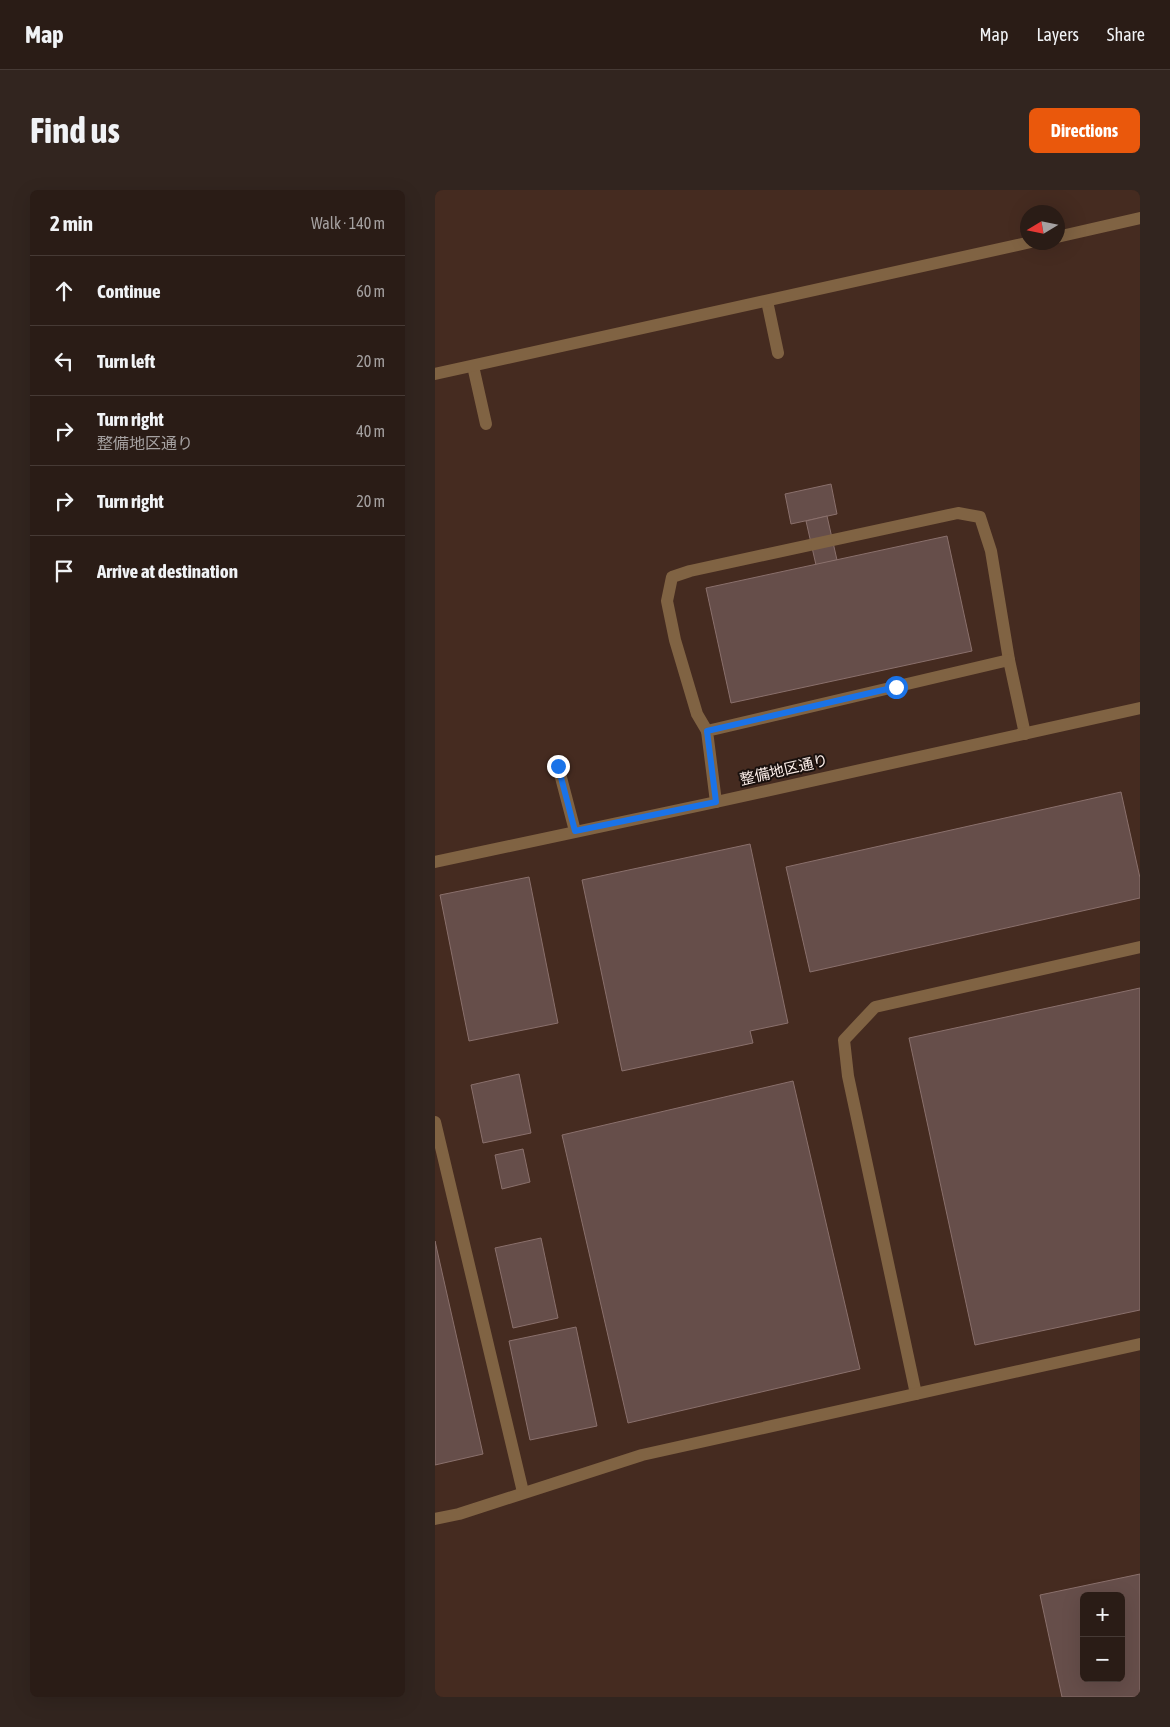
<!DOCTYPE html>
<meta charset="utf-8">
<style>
:root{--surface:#2a1c16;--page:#32251f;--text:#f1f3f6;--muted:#a5a1a1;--line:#463a35;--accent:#ea580c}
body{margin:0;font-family:"Asap Condensed","Noto Sans JP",sans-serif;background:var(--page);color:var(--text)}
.controls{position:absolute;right:15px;bottom:15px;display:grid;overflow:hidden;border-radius:8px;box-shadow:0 5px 20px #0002}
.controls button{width:45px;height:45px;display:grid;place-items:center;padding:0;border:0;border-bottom:1px solid var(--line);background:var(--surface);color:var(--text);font:25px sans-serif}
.compass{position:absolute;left:585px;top:15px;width:45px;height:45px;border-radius:50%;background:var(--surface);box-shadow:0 5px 20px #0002;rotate:260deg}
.stop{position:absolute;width:15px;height:15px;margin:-11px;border:4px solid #1a73e8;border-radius:50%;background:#fff}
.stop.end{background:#1a73e8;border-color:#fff;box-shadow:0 1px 5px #0008}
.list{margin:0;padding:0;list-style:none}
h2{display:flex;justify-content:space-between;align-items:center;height:65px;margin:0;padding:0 20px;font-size:21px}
h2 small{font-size:16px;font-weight:400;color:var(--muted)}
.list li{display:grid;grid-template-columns:32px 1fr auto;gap:15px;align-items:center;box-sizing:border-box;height:70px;padding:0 20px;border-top:1px solid var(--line)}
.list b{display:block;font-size:19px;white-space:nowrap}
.list p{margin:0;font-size:16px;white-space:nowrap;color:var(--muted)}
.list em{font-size:16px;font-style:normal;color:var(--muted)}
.icon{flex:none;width:28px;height:28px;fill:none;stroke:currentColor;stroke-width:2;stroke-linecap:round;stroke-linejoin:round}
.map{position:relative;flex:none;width:705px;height:1507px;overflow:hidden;border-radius:8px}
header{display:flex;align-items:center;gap:30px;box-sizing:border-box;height:70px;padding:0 25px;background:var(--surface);border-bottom:1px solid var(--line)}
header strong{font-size:24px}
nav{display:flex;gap:28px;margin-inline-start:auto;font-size:18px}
.intro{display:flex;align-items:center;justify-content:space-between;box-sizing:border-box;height:120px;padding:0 30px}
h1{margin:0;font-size:35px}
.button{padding:12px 22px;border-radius:8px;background:var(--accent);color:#fff;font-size:18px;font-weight:700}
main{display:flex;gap:30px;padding:0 30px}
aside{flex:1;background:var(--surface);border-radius:8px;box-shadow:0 5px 20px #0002}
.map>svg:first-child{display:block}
.built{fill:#452b20;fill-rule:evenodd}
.building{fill:#664e4a;stroke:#8a706c;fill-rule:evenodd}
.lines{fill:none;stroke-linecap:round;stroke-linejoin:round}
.minor{stroke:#806343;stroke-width:12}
.route{stroke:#1a73e8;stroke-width:6}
.labels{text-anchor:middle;stroke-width:4;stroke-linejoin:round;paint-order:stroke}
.street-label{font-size:15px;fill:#fceee9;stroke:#19100d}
</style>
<header>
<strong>Map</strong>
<nav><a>Map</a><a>Layers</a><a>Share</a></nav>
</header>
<div class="intro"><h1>Find us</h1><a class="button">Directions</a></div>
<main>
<aside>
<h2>2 min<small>Walk · 140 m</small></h2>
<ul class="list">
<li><svg class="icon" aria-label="ahead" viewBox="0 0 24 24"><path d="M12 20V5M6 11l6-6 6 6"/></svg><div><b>Continue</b></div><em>60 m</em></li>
<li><svg class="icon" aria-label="left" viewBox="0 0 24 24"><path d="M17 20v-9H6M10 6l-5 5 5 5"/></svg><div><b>Turn left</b></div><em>20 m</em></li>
<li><svg class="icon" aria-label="right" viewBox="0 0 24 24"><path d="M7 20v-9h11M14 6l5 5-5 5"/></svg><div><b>Turn right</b><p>整備地区通り</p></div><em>40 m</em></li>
<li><svg class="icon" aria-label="right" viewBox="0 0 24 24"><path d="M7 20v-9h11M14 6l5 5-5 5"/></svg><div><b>Turn right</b></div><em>20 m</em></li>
<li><svg class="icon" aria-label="arrive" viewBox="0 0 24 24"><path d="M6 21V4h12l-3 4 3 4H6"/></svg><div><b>Arrive at destination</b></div></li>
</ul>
</aside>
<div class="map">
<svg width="705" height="1507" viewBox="0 0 705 1507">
<rect width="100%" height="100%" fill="#38251d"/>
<path class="built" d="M0 0H705V1507H0ZM592 22H622V52H592ZM649 1406H686V1488H649Z"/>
<g class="building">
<polygon points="396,294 402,324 356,334 350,304"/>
<polygon points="392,326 402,370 381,375 371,331"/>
<polygon points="512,346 537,461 296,513 271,398"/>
<polygon points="686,602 705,688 705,708 375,782 351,677"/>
<polygon points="315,654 353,833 315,841 318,853 187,881 147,690"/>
<polygon points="94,687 123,833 34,851 5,705"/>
<polygon points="705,798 705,1120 540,1155 474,848"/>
<polygon points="84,884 96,943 48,953 36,895"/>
<polygon points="358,891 425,1179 193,1233 127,945"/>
<polygon points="88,959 95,992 67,999 60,965"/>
<polygon points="106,1048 123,1128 78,1138 60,1058"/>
<polygon points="0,1051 48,1264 0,1275"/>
<polygon points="141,1137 162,1236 95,1250 74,1151"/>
<path d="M705 1384V1507H627L605 1405ZM649 1406H686V1488H649Z"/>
</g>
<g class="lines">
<g class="minor">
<polyline points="622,47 705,28"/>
<polyline points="332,111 343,163"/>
<polyline points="38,176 51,234"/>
<polyline points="0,184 596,52"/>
<polyline points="272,541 262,524 240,450 232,411 237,387 255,381 523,323 545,327 556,361 574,470"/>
<polyline points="123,576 140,641"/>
<polyline points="281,612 272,541 574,470 590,544"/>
<polyline points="0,672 281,612 705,518"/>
<polyline points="0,932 88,1302"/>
<polyline points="481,1204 413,886 409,850 440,817 705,757"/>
<polyline points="0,1329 24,1324 207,1265 705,1154"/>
</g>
</g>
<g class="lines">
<polyline class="route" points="123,576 140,641 281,612 272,541 461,497"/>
</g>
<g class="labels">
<g class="street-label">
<text transform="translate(349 580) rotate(-13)" y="5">整備地区通り</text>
</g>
</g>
</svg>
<div class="controls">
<button>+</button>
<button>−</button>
</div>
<svg class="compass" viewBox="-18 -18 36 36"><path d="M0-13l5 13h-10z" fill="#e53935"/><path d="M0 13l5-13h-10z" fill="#a5a1a1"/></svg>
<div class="stop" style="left:461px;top:497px"></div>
<div class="stop end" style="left:123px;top:576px"></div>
</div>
</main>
